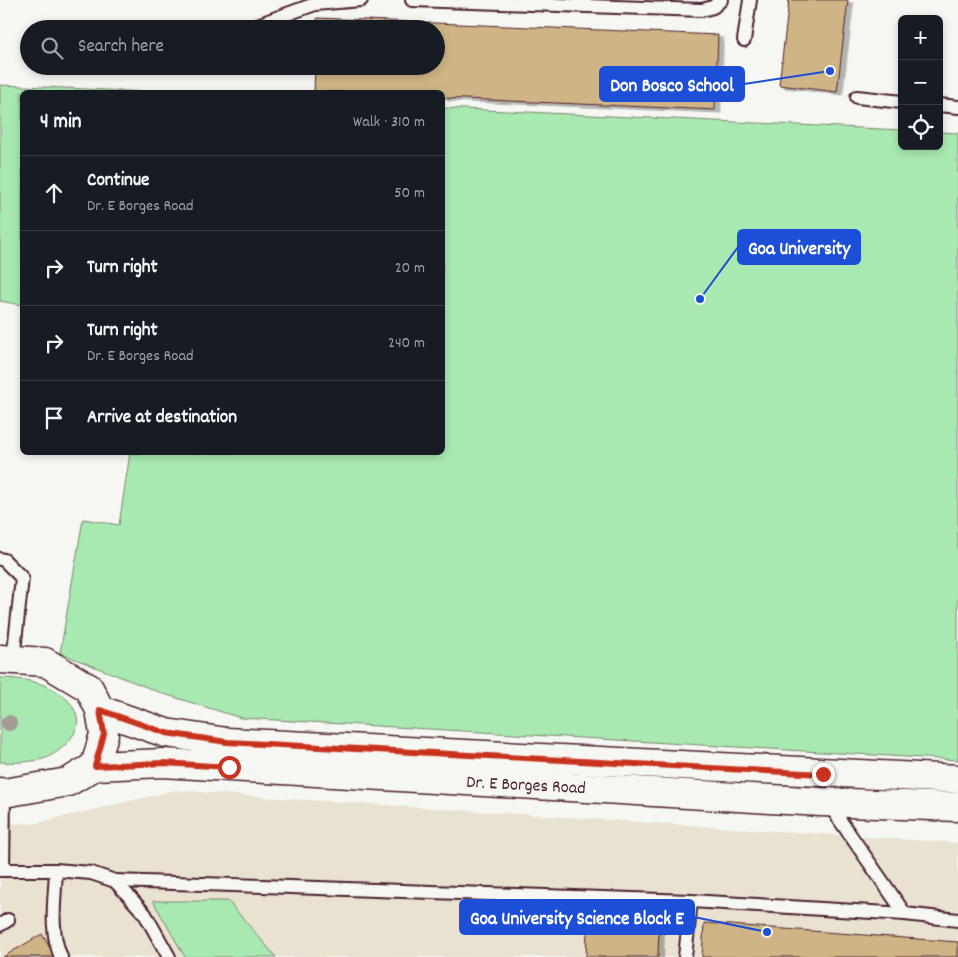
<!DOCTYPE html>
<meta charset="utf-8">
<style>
:root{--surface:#171b24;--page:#20242c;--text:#f1f3f6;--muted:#9ea1a6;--line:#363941}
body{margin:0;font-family:Dekko,sans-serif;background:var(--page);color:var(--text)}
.controls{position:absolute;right:15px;top:15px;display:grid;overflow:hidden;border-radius:8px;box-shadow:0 2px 8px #0003}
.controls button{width:45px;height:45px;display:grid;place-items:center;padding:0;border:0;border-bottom:1px solid var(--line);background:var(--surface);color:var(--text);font:25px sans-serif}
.stop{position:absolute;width:15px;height:15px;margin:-11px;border:4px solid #c8321e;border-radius:50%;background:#fff}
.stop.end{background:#c8321e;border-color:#fff;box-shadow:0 1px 5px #0008}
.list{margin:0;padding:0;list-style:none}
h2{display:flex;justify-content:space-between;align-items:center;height:65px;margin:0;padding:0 20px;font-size:21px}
h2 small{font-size:16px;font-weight:400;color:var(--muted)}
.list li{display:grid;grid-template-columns:32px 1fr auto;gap:15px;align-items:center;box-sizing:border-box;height:75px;padding:0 20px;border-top:1px solid var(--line)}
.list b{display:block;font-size:19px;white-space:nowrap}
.list p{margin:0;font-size:16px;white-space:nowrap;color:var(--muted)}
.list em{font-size:16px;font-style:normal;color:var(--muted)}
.icon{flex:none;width:28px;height:28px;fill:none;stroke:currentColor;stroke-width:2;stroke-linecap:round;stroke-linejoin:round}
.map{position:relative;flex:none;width:958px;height:957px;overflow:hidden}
.search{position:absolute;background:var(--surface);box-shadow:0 2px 8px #0003;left:20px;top:20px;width:425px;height:55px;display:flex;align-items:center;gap:12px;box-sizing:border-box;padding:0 18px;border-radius:28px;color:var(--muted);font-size:19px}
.panel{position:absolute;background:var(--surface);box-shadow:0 2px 8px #0003;left:20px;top:90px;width:425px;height:365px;border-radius:8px}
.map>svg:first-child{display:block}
.built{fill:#eae2d1}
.green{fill:#a8e9b1;stroke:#79846e}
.building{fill:#cfb585;stroke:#4a1f2b;filter:url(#shadow)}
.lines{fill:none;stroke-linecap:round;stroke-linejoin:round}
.lane-casing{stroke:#4a1f2b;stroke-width:16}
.secondary-casing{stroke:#4a1f2b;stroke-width:31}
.lane{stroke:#f6f6f2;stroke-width:12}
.secondary{stroke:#f6f6f2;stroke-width:28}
.tree{fill:#a59c97}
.route{stroke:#c8321e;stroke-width:6}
.labels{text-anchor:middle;stroke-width:4.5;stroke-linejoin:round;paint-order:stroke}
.street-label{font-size:18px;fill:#4a1f2b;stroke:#f6f6f2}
.leader{fill:none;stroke:#1d4ed8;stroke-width:2}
.callout-dot{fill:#1d4ed8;stroke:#f6f6f2;stroke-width:2}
.callout{fill:#1d4ed8;stroke:#1d4ed8;stroke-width:2}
.callout-label{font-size:19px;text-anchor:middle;font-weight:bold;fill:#fff}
</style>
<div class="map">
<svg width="958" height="957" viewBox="0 0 958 957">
<defs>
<filter id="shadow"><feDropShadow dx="5.5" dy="3" stdDeviation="0" flood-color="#0004"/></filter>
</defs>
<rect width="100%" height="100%" fill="#f6f6f2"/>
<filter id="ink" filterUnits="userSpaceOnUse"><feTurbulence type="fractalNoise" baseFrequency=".02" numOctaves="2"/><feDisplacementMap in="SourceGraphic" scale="10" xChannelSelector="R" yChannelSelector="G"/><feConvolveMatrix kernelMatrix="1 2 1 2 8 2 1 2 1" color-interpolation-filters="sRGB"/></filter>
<g filter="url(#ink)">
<polygon class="built" points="176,790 250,796 958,843 958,957 0,957 0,823 32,824"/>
<g class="green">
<polygon points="0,85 149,92 22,92 22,305 0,301"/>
<polygon points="443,108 902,130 902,146 939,146 939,132 958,133 958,760 241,718 164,694 60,653 83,519 119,525 130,453 442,452"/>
<path d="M0 678C28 678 69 686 77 717 81 734 60 752 46 758 37 762 10 763 0 762Z"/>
<polygon points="153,901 228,901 276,957 185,957"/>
</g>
<g class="building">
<polygon points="789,0 848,0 837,92 779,85"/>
<polygon points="317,18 718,35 715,110 442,98 442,92 314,92 315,66 436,66 436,29 317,29"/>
<polygon points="704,923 958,942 958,957 702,957"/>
<polygon points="587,927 659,929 658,957 586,957"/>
<polygon points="42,934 55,957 3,957"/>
</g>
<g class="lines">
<defs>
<g id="lane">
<polyline points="412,0 702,10 713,7 721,0"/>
<polyline points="260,24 315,4 361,0"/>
<polyline points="744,40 750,0"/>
<polyline points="857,97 902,102"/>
<polyline points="939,105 958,107"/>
<polyline points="0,559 4,560 22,578 13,660"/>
<polyline points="828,803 905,914"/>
<polyline points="0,870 3,870 4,793"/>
<polyline points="3,870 56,870 91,873 115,881 145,914 169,957"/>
<path d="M56 870C55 899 49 930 61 957"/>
<polyline points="115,881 691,901 905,914 958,920"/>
<polyline points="0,925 8,920"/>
<polyline points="685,957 691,901"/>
</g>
<g id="secondary">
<polyline points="0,659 45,662 89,688 100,710 104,734 95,766 68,782 4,793 0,792"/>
<polyline points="100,710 166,733 227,742 958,779"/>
<polyline points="95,766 163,763 821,802 958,807"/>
</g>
</defs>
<use href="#lane" class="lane-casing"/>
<use href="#secondary" class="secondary-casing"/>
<use href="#lane" class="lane"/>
<use href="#secondary" class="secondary"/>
</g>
<circle class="tree" cx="9" cy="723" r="8"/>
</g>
<g class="lines" filter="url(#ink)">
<polyline class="route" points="229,767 163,763 95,766 104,734 100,710 166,733 227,742 823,774"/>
</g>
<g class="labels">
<g class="street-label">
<text transform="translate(526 784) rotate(3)" y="6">Dr. E Borges Road</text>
</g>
</g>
<path class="leader" d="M830 71L744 84M700 299L738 247M767 932L694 917"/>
<g class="callout-dot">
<circle cx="830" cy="71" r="5"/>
<circle cx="700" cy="299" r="5"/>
<circle cx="767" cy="932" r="5"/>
</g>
<g class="callout">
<rect x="600" y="67" width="144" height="34" rx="5"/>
<rect x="738" y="230" width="122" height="34" rx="5"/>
<rect x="460" y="900" width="234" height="34" rx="5"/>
</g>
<g class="callout-label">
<text x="672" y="91">Don Bosco School</text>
<text x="799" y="254">Goa University</text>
<text x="577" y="924">Goa University Science Block E</text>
</g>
</svg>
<div class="controls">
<button>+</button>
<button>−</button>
<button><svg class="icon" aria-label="locate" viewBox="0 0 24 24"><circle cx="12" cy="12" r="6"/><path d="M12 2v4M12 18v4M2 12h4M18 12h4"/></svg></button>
</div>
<div class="stop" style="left:229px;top:767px"></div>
<div class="stop end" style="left:823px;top:774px"></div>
<div class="search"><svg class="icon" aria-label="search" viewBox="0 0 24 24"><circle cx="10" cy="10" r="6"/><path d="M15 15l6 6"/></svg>Search here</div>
<section class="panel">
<h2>4 min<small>Walk · 310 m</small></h2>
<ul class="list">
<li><svg class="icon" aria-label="ahead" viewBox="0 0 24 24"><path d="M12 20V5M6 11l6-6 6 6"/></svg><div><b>Continue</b><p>Dr. E Borges Road</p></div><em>50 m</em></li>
<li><svg class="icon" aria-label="right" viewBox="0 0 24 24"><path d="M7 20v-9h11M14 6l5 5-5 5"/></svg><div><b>Turn right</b></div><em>20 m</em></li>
<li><svg class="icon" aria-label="right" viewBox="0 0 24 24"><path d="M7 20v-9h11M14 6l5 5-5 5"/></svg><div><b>Turn right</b><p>Dr. E Borges Road</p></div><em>240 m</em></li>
<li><svg class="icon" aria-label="arrive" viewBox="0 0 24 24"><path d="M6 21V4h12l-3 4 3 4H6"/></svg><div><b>Arrive at destination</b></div></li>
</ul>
</section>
</div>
